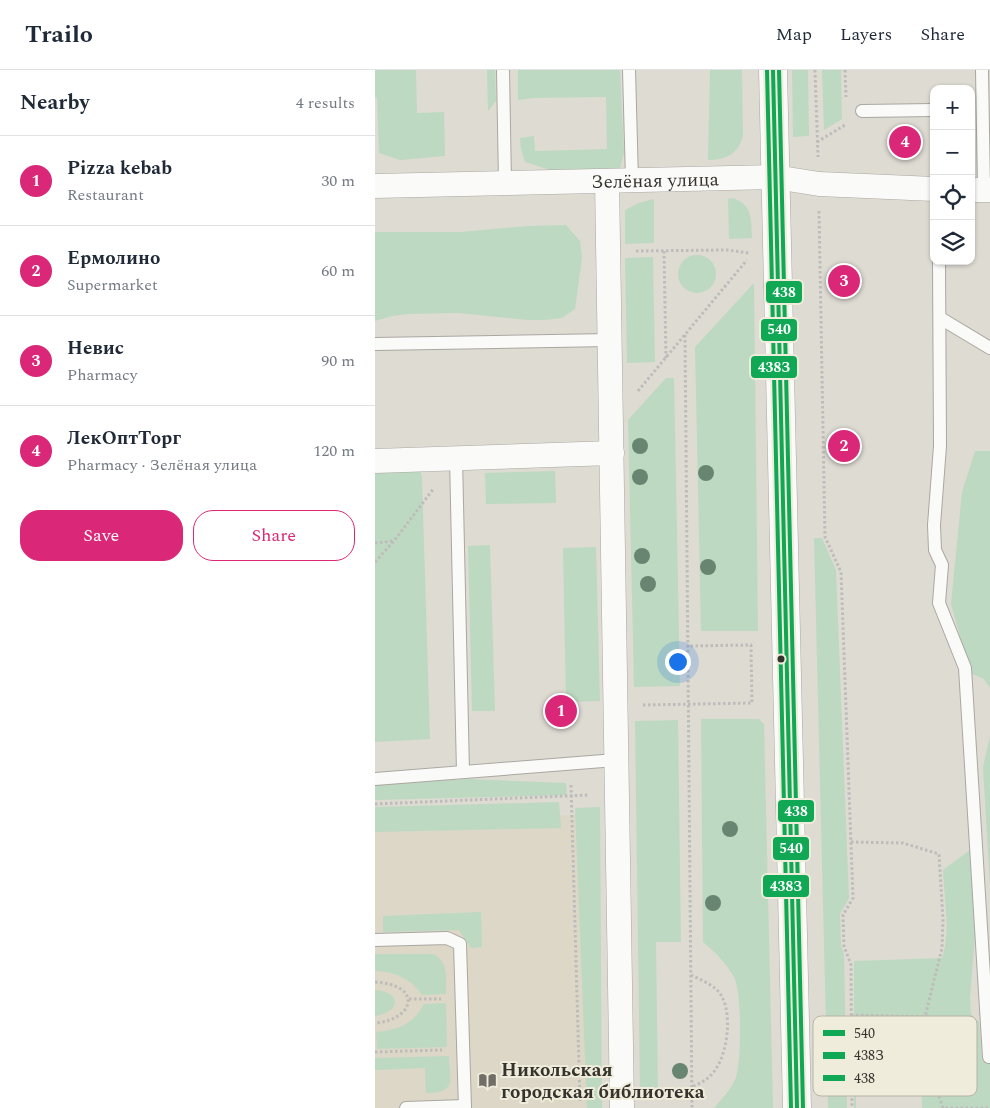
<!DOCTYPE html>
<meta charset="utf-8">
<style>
:root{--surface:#fff;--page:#f6f6f7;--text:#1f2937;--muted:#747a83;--line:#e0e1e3;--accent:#db2777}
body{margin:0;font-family:Spectral,serif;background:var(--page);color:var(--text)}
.controls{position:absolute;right:15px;top:15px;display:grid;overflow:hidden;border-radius:10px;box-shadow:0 1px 4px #0004}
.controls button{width:45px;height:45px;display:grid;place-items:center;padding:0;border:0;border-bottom:1px solid var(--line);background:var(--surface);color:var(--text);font:25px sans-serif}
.you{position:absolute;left:302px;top:591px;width:18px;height:18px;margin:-12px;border:4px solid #fff;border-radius:50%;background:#1a73e8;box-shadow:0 0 0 8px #1a73e833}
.badge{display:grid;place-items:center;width:32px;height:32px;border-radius:50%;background:var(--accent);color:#fff;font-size:16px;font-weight:700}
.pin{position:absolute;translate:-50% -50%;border:2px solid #fff;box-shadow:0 1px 5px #0006}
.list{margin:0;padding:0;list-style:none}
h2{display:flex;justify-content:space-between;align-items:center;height:65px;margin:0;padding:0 20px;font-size:21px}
h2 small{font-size:16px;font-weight:400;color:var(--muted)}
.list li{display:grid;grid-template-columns:32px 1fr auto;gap:15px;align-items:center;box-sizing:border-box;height:90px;padding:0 20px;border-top:1px solid var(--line)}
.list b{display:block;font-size:19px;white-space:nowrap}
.list p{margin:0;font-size:16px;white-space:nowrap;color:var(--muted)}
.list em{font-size:16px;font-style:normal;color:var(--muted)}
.actions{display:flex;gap:10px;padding:15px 20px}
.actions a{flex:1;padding:11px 0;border:1px solid var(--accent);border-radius:20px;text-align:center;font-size:18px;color:var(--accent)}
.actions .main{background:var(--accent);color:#fff}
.icon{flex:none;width:28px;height:28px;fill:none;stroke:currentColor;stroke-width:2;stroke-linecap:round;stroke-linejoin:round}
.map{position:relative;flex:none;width:615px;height:1038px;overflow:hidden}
header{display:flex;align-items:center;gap:30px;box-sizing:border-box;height:70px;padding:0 25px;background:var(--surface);border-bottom:1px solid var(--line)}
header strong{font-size:24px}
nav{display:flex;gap:28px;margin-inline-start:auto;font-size:18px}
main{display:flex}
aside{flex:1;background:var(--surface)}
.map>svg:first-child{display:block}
.built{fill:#dcd7c6}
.green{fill:#bdd9c1}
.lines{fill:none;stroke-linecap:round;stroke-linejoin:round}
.lane-casing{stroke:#aaa7a1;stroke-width:14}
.street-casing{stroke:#aaa7a1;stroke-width:25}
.secondary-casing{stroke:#aaa7a1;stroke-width:29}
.path{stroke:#bebcba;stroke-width:3;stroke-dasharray:2.5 2.5;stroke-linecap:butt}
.lane{stroke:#fafaf8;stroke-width:12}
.street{stroke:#fafaf8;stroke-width:24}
.secondary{stroke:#fafaf8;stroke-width:28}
.bus-1-casing{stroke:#f0ecdb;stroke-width:8}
.bus-2-casing{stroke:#f0ecdb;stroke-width:8}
.bus-3-casing{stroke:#f0ecdb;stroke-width:8}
.bus-1{stroke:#10a855;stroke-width:4}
.bus-2{stroke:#10a855;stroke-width:4}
.bus-3{stroke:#10a855;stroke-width:4}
.tree{fill:#688572}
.bus-dot{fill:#35332d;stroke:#f0ecdb;stroke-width:2}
.labels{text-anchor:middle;stroke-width:4;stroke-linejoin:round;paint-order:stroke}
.street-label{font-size:19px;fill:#35332d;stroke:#f0ecdb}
.poi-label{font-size:19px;font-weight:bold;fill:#35332d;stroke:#f0ecdb;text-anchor:start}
.key{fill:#f0ecdb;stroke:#b8b4a7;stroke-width:1}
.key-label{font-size:14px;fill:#35332d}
.line-badge{stroke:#f0ecdb;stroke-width:2}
.badge-label{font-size:14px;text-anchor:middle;font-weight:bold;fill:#fff}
</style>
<header>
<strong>Trailo</strong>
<nav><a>Map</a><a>Layers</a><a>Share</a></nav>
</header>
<main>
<aside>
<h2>Nearby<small>4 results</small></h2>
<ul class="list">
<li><span class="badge">1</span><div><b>Pizza kebab</b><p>Restaurant</p></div><em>30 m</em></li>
<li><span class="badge">2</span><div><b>Ермолино</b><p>Supermarket</p></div><em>60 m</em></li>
<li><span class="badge">3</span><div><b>Невис</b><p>Pharmacy</p></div><em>90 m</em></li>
<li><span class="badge">4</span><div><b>ЛекОптТорг</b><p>Pharmacy · Зелёная улица</p></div><em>120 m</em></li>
</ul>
<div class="actions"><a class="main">Save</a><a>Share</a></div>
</aside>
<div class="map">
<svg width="615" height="1038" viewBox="0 0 615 1038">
<rect width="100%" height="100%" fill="#dedbd3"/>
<polygon class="built" points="211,745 215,1038 0,1038 0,748"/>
<g class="green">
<polygon points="0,0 41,0 42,43 69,42 70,86 25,90 4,83 2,28 0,27"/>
<polygon points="112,0 120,0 121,31 113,41"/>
<polygon points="143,0 245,0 249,83 245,98 182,102 150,92 146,79 145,68 159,66 160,81 232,79 231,27 158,28 143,30"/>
<path d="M335 0H367L368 64C365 83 351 90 333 90Z"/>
<polygon points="417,0 433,0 434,66 418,67"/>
<polygon points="447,0 466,0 467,49 449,60"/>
<path d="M358 128C378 135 376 150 377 168L354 169 353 129Z"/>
<polygon points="279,129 279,173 250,174 250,140 264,133"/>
<polygon points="191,155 205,171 207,188 200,239 187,248 170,250 153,250 84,243 33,244 17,246 0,251 0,162 86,162 153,156"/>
<circle cx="322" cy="204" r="19"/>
<polygon points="278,187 280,292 252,293 250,188"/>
<polygon points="379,213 383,561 326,561 320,277"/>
<polygon points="291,308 299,308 305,616 259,617 253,350"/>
<polygon points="600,381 615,381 615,618 609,609 595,603 576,534 587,422"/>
<polygon points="45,397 47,408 55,669 0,672 0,399"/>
<polygon points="180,401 181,433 111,434 110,403"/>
<polygon points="439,468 447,468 461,500 474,828 465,844 466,875 469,885 472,1038 453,1038"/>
<polygon points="115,475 120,641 97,641 93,476"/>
<polygon points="221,477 225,631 191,632 188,478"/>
<path d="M326 649H384L389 654 398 1038H339C346 1030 355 1020 360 1010 367 994 367 922 359 907 351 893 340 882 328 872Z"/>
<polygon points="303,650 306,872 281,872 283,1019 265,1019 260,651"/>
<polygon points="615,666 615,817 608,697"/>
<polygon points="92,709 191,713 192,725 0,730 0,715"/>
<polygon points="184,732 186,758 0,762 0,737"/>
<polygon points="225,737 227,1038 212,1038 200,738"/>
<path d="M595 780 600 866 595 928 596 944 604 952 607 990 615 991V1038H547L546 970 481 971V1038H479V891L567 888C576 861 569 828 568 800Z"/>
<polygon points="106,842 107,877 96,878 84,860 8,862 8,846"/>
<path d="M0 884H58C74 892 71 908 71 924L47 925C37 909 19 901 0 901Z"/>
<path d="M0 920C27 922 26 942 0 946Z"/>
<path d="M71 933 72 977 2 979 1 962C22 961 40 953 49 934Z"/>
<path d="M74 986C75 1010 82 1023 51 1023L50 998 0 1000V988Z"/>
</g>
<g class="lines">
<defs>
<g id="lane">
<polyline points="128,0 130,113"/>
<polyline points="254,0 257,110"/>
<polyline points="607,0 609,120"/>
<polyline points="487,41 559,40"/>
<polyline points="564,191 565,376 559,455 560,480 567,495 564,533 590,598 614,987"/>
<polyline points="565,248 615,278"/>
<polyline points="0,274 235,270"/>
<polyline points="81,388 88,702"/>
<polyline points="0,709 241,690"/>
<polyline points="0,870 72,868 85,874 90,1038"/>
<polyline points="31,1038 90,1036"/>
</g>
<g id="street">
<polyline points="232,111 247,1038"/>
<path id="s1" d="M0 116 400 107 444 114 559 119"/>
<polyline points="596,120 615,120"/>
<polyline points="0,391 237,383"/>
</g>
<polyline id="secondary" points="398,0 422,1038"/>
</defs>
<use href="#lane" class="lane-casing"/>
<use href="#street" class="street-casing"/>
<use href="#secondary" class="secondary-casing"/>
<g class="path">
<polyline points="440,0 443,87"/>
<polyline points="470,0 471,27"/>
<polyline points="442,72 470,55"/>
<polyline points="444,141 450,467 466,502 478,828 468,845 469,876 476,895 477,1038"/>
<polyline points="261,181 352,180 374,183"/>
<polyline points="289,181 291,288"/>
<polyline points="310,265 317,1038"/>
<polyline points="263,321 372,190"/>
<polyline points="0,473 18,471"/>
<polyline points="0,492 19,471 59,418"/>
<polyline points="268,635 377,633 376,575 313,576"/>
<polyline points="196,715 205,1031"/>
<polyline points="0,734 214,725"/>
<polyline points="476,772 528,773 564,784 568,850 567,878 550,947 590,950"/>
<path d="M316 905C326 910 342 916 347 927 358 947 352 992 334 1007 330 1011 323 1014 317 1017"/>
<path d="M0 912C49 915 39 950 0 953"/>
<polyline points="34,929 66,929"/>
<polyline points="476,945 550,947 560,979 563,1023 568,1038 615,1038"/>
<polyline points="0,982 67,980"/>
</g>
<use href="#lane" class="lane"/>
<use href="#street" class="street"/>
<use href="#secondary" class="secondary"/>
<defs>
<polyline id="bus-1" points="398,0 422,1038"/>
<polyline id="bus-2" points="392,0 416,1038"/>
<polyline id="bus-3" points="404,0 428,1038"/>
</defs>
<use href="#bus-1" class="bus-1-casing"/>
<use href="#bus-2" class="bus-2-casing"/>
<use href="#bus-3" class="bus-3-casing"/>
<use href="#bus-1" class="bus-1"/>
<use href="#bus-2" class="bus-2"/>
<use href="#bus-3" class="bus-3"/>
</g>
<g class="tree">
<circle cx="265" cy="376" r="8"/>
<circle cx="331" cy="403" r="8"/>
<circle cx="265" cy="407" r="8"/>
<circle cx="267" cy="486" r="8"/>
<circle cx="333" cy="497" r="8"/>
<circle cx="273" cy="514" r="8"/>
<circle cx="355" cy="759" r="8"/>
<circle cx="338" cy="833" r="8"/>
<circle cx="305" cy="1001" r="8"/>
</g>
<defs>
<symbol id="library-bare" viewBox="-9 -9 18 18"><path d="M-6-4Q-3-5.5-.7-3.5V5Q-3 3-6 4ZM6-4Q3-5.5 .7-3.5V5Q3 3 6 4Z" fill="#706e67" stroke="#f0ecdb" stroke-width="2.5" paint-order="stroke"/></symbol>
</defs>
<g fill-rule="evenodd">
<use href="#library-bare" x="100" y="998" width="25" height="25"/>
</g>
<circle class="bus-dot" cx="406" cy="589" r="4.5"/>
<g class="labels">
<g class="street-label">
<text dy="7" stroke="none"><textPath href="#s1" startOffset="280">Зелёная улица</textPath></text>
</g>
<g class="poi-label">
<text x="126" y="1006">Никольская<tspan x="126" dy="22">городская библиотека</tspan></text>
</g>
</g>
<rect x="438" y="946" width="164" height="80" rx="8" class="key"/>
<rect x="448" y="960" width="22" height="6" fill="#10a855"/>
<rect x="448" y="982" width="22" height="7" fill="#10a855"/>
<rect x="448" y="1005" width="22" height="6" fill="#10a855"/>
<g class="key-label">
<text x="479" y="968">540</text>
<text x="479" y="990">438З</text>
<text x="479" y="1013">438</text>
</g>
<g class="line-badge">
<rect x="390" y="210" width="38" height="24" rx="5" fill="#10a855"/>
<rect x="385" y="248" width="38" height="24" rx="5" fill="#10a855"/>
<rect x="375" y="285" width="48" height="24" rx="5" fill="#10a855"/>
<rect x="402" y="729" width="38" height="24" rx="5" fill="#10a855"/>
<rect x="397" y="766" width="38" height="25" rx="5" fill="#10a855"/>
<rect x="387" y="804" width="48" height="24" rx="5" fill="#10a855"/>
</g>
<g class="badge-label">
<text x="409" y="227">438</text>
<text x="404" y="264">540</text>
<text x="399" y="302">438З</text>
<text x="421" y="746">438</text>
<text x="416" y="783">540</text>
<text x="411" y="821">438З</text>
</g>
</svg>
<div class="controls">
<button>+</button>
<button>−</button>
<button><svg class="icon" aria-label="locate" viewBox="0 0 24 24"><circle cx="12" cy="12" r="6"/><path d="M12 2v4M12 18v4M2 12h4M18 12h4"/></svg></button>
<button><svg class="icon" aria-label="layers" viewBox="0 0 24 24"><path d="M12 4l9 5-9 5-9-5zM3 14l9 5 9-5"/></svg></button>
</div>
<div class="you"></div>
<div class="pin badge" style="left:186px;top:641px">1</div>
<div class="pin badge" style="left:469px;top:376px">2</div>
<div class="pin badge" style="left:469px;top:211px">3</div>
<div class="pin badge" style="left:530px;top:72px">4</div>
</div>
</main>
